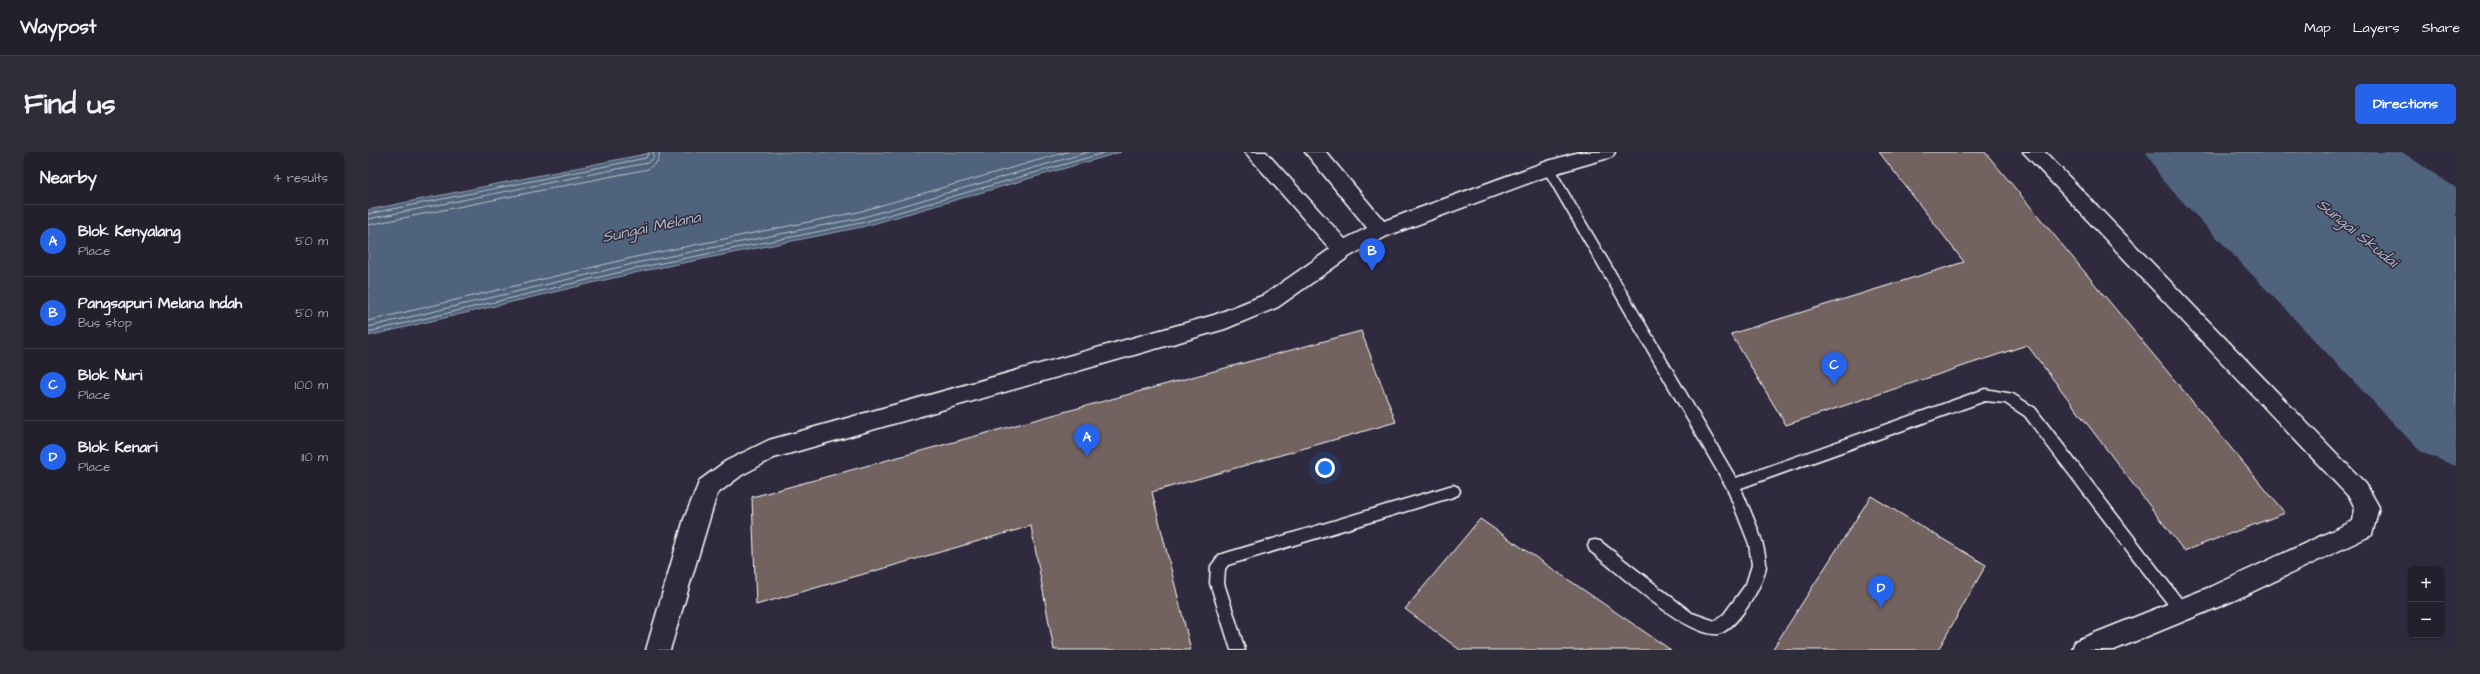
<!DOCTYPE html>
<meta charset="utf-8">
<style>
:root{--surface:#23202e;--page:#2f2d3a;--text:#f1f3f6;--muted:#a3a3aa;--line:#403e4a;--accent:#2563eb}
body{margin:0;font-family:"Architects Daughter",sans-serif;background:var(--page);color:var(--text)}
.controls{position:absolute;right:12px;bottom:12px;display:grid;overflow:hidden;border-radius:6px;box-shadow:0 1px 3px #0004}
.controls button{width:36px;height:36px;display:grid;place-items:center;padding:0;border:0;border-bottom:1px solid var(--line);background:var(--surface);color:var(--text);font:20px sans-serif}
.you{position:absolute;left:957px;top:316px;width:14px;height:14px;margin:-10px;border:3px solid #fff;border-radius:50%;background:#1a73e8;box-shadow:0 0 0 6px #1a73e833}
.badge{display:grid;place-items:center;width:26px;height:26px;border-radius:50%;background:var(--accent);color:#fff;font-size:13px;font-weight:700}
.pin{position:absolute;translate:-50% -33px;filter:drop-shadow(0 1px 2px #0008)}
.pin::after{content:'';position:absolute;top:21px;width:14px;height:12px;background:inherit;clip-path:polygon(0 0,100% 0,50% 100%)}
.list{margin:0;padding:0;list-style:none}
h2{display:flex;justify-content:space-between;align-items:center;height:52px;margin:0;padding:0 16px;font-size:17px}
h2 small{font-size:13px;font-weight:400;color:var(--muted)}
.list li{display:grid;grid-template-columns:26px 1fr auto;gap:12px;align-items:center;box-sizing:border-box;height:72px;padding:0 16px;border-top:1px solid var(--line)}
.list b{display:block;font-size:15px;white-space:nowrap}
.list p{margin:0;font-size:13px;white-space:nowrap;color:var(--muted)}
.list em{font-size:13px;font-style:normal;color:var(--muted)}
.map{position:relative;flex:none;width:2088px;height:498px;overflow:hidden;border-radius:6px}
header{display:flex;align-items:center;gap:24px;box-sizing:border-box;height:56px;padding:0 20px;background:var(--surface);border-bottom:1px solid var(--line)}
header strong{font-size:19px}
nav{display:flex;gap:22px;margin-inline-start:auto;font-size:14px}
.intro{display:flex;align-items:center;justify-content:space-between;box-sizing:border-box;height:96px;padding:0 24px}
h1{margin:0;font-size:28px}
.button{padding:10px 18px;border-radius:6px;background:var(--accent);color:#fff;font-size:14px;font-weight:700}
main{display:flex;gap:24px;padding:0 24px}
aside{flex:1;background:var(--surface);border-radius:6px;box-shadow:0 1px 3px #0004}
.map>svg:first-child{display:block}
.water{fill:#50637b;stroke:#96a1b0}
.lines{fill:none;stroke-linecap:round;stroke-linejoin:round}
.shore{stroke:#b9c1ca;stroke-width:1}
.river{fill:#50637b;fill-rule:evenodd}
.building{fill:#726460;stroke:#fff}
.service-casing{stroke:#fff;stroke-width:3}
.minor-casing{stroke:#fff;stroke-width:3}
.service{fill:#2f2a3d;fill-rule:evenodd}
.minor{fill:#2f2a3d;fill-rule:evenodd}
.labels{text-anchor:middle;stroke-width:3;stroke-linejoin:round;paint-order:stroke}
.water-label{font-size:16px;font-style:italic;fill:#b0b9c4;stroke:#2f2a3d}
</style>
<header>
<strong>Waypost</strong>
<nav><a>Map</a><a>Layers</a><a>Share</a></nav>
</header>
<div class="intro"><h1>Find us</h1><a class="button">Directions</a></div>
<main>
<aside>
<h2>Nearby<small>4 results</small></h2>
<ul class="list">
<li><span class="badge">A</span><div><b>Blok Kenyalang</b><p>Place</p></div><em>50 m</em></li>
<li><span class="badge">B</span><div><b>Pangsapuri Melana Indah</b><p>Bus stop</p></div><em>50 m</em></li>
<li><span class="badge">C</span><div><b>Blok Nuri</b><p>Place</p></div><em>100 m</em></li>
<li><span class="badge">D</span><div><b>Blok Kenari</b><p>Place</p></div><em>110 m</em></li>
</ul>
</aside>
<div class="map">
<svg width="2088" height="498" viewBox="0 0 2088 498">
<rect width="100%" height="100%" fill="#2f2a3d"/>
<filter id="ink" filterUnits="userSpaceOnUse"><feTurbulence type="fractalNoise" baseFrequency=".025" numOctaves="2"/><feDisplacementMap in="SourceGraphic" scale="8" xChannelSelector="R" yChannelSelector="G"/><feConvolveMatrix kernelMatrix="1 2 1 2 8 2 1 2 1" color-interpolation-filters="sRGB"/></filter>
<g filter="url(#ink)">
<g class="water">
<polygon points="287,0 753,0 494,75 275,119 0,184 0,58"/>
<polygon points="1804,0 1995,0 2088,64 2088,287 2075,281 1814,15"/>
</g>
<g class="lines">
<g class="shore">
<polyline points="1809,0 1817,13 2077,278 2088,283"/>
<polyline points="1815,0 1821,10 2080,274 2088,277"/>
<polyline points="1822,0 2088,271"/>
<polyline points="1982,0 1983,8 1988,14 2079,75 2088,78"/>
<polyline points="1988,0 1992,9 2081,70 2088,72"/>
<polyline points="1993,0 1995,5 2088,67"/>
<polyline points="0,62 278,6 281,0"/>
<polyline points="0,67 279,11 285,7 286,0"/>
<polyline points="0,73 280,17 289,10 292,0"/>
<polyline points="0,169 272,104 490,60 699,0"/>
<polyline points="0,175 273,110 492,66 721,0"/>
<polyline points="0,180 274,115 493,71 739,0"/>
</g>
<g class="river">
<polygon points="1778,0 1832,0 2088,254 2088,314 2053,300 1795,29"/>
<polygon points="1969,0 2034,0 2088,36 2088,85 2069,79 1977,14"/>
</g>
</g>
<g class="building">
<polygon points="1511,0 1617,0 1917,361 1816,399 1659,193 1418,273 1363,182 1596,110"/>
<polygon points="993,179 1028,270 784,340 823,498 686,498 663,374 388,453 384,345"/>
<polygon points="1503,344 1618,413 1570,498 1404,498"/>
<polygon points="1112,367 1303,498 1092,498 1037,457"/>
</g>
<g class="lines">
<defs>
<g id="service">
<path d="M1180 12 1184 13 1368 326 1617 237 1645 242 1667 256 1818 453 1820 458 1818 463 1813 465 1808 463 1657 264 1637 251 1617 249 1373 336C1382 360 1396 385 1398 411 1399 429 1369 478 1350 482 1346 483 1340 481 1336 480 1301 469 1252 422 1222 399L1220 394 1222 389 1227 388 1232 389 1324 461 1347 469 1356 462 1378 432 1384 413 1381 392 1359 336 1176 19 1174 16Z"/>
<polygon points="1085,333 1090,335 1092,339 1090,343 1085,345 860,413 857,417 856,431 877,498 863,498 842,431 843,414 851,403"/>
</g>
<g id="minor">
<polygon points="877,0 898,0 977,87 999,76 937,0 958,0 1016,69 1180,9 1211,0 1247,0 1244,5 1185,22 1019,84 982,104 910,155 857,177 406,306 374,323 349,342 302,498 278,498 316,367 332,328 358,309 401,288 846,163 896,143 962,97"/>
<polygon points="1655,0 1677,0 1998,332 2011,355 2004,383 1865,449 1746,498 1704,498 1707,489 1847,433 1985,369 1987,356 1982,346"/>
</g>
</defs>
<use href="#service" class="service-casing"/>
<use href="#minor" class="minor-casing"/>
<use href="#service" class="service"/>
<use href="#minor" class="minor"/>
</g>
</g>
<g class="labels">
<g class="water-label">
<text transform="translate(283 74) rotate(-12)" y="6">Sungai Melana</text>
<text transform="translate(1990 80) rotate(39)" y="6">Sungai Skudai</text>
</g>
</g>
</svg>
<div class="controls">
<button>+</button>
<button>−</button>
</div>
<div class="you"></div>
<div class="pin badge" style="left:719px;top:305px">A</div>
<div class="pin badge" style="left:1004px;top:119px">B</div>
<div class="pin badge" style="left:1466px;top:233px">C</div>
<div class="pin badge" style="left:1513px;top:456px">D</div>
</div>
</main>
